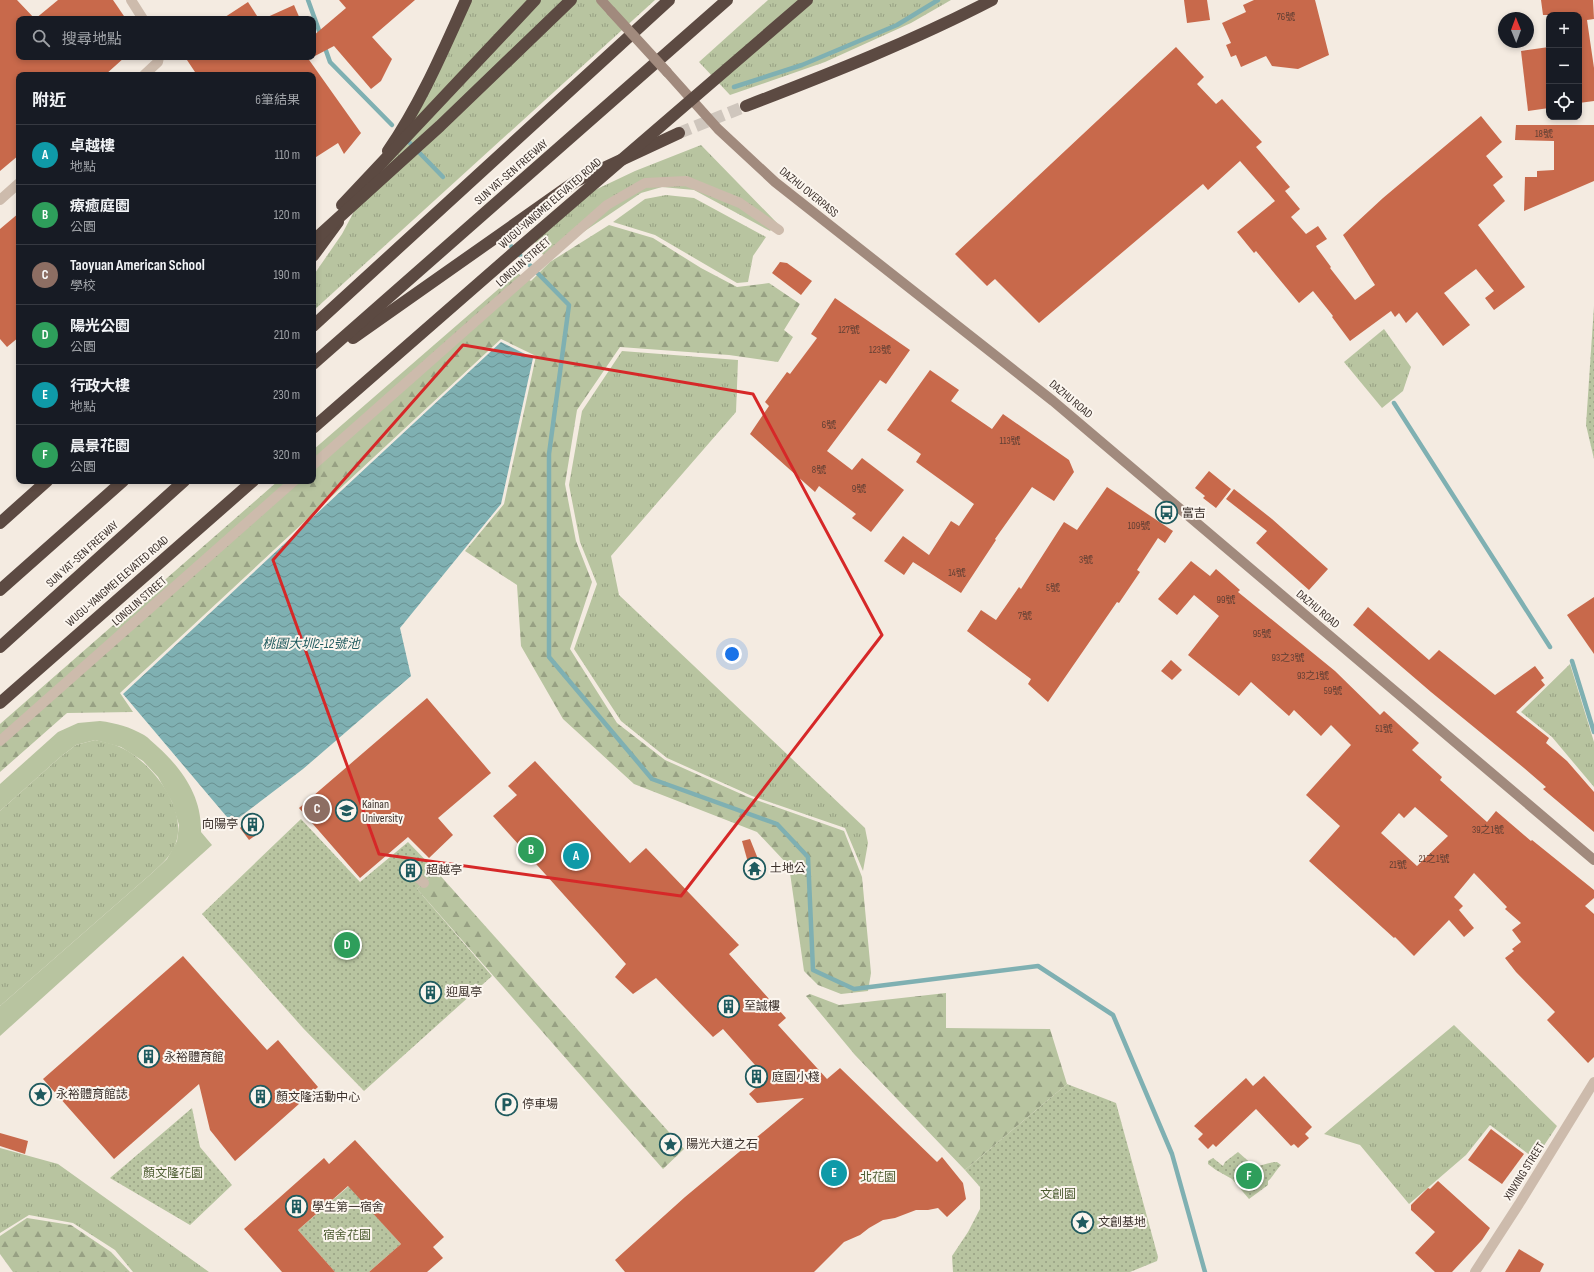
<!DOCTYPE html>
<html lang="zh-TW">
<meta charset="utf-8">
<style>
:root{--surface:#171b24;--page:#242831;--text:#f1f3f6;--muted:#9ea1a6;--line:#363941;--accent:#92aeb2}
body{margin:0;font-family:"Sofia Sans Condensed","Noto Sans TC",sans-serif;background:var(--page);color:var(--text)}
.controls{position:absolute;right:12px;top:12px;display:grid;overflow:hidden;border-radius:8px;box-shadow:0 2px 6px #0003}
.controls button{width:36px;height:36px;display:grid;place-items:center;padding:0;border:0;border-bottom:1px solid var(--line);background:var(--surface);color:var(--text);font:20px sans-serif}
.compass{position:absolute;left:1498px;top:12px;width:36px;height:36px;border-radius:50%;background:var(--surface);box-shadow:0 2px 6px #0003;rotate:359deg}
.you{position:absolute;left:732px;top:654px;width:14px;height:14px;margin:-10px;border:3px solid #fff;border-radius:50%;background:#1a73e8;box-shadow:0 0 0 6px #1a73e833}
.badge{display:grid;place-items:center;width:26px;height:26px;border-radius:50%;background:var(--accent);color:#fff;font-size:13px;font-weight:700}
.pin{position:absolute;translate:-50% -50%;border:2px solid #fff;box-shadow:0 1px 4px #0006}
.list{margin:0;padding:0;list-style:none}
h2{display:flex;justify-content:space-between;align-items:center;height:52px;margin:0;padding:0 16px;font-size:17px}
h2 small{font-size:13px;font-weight:400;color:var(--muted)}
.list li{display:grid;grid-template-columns:26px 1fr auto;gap:12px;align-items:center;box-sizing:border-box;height:60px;padding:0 16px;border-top:1px solid var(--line)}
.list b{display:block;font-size:15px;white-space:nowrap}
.list p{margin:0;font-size:13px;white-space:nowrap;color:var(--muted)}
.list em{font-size:13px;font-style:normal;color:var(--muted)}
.icon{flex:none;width:22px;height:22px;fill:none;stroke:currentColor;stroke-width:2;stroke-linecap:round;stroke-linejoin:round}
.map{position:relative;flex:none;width:1594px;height:1272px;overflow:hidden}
.search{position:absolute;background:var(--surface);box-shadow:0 2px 6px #0003;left:16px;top:16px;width:300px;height:44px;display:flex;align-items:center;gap:10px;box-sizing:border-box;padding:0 14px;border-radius:8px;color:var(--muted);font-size:15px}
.panel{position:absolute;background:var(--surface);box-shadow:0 2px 6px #0003;left:16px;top:72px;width:300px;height:412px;border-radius:8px}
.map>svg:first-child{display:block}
.grass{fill:url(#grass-tufts)}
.forest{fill:url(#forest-firs)}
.park{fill:url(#park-dots)}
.pitch{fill:#b8c4a0}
.water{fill:url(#water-waves)}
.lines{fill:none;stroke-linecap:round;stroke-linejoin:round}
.stream{stroke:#7fb0b2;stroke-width:4.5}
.building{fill:#c8694b;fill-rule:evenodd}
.motorway-tunnel{stroke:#cfc6bd;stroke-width:12;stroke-dasharray:12 6;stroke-linecap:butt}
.pedestrian{stroke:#cdbbac;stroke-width:10}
.minor{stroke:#cdbbac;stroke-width:10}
.tertiary{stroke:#cdbbac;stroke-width:10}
.secondary{stroke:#a18a7d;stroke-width:10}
.motorway{stroke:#5c4a42;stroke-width:12}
.secondary-bridge{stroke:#a18a7d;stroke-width:10}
.motorway-bridge{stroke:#5c4a42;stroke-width:12}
.marked{fill:none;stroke:#d62828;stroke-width:3;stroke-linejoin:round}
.labels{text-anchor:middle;stroke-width:4;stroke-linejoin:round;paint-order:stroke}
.number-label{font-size:10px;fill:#5e3e33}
.street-label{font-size:12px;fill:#3b302b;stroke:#fbf5ee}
.poi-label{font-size:12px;fill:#3b302b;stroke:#fbf5ee;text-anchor:start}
.park-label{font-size:12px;fill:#4a5a2e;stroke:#fbf5ee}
.water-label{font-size:13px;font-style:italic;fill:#1f5a5e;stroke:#fbf5ee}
</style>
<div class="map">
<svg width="1594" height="1272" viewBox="0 0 1594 1272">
<defs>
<pattern id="grass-tufts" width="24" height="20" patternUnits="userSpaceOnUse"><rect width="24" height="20" fill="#b8c4a0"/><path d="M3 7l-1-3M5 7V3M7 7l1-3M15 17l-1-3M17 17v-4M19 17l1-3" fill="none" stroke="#97a083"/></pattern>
<pattern id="forest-firs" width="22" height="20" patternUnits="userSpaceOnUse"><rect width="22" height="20" fill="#b8c4a0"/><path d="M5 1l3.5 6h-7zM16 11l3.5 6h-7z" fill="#97a083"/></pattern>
<pattern id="park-dots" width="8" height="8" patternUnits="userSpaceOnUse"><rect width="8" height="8" fill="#b8c4a0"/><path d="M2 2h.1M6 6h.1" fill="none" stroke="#97a083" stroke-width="1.8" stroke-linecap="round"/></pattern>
<pattern id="water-waves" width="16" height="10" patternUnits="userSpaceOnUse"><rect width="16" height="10" fill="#7fb0b2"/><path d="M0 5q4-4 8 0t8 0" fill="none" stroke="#699091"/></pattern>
</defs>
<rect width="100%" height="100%" fill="#f4ebe1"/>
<g class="grass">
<polygon points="470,0 655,0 313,311 313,276 342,234 436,58"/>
<polygon points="768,0 951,0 911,23 825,62 730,95 699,62"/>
<polygon points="701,145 777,223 770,231 694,190 662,187 641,193 545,258 529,232 557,208 635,171"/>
<polygon points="666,195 694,198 766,237 753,256 748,282 737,283 655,235 613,222 645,199"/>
<polygon points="1384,329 1411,367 1403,391 1382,408 1344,362"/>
<polygon points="622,351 738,360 736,412 611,556 619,595 865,828 868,843 863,871 845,828 752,796 667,758 621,721 574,649 597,584 580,542 569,485 582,411"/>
<polygon points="1570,664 1594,742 1594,787 1552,737 1521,712"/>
<path d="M95 740C104 742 114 744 122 748 151 762 185 805 177 839 174 853 162 864 152 873L0 1006V811L59 758 76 745Z"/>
<polygon points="1454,1025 1557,1126 1535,1159 1490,1125 1466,1155 1409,1204 1360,1145 1324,1134"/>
<polygon points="0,1148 58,1164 209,1272 133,1272 115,1250 73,1223 29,1215 0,1233"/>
</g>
<g class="forest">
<polygon points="609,225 653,238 701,268 737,287 769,283 800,304 784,330 793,337 778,362 729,355 620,347 577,410 565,484 576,541 592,582 570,649 617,723 665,760 748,797 844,831 862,877 871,973 868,991 841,994 818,985 804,971 789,866 757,832 634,784 563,719 521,646 517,585 465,551 504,504 536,356 501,339 120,693 133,712 67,713 0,772 0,724 278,481 313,481 313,450 517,273 531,281 550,262"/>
<polygon points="437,872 684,1149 663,1169 417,889"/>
<polygon points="946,993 946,1028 1050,1029 1067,1084 965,1170 855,1055 806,996 810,994 839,1005"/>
<polygon points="27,1218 71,1225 111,1252 130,1272 13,1272 0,1254 0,1236"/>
</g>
<g class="park">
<polygon points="1594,306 1594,459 1586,425"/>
<polygon points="301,819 360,882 408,842 437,872 417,889 492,976 364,1091 303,1028 202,914"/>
<polygon points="1067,1084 1116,1103 1158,1257 1157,1261 1130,1272 953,1272 952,1256 968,1232 980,1209 980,1187 965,1170"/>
<polygon points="192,1108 200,1147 232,1185 190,1225 110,1178"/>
<path d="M1238 1152 1254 1166C1262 1166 1269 1162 1277 1162L1281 1165C1276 1170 1272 1178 1268 1181V1185L1249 1199 1232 1179 1216 1170 1208 1164V1161L1213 1158 1223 1166 1225 1162Z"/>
<polygon points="349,1186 401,1244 369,1272 335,1272 298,1230"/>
</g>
<path class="pitch" d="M100 721C116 723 130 727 144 735 149 738 153 743 158 747 183 770 202 797 201 832L212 845 0 1036V1006L152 873 167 859 177 841 179 825 172 802 158 777 143 761 121 747 95 740 76 745 59 758 0 811V784L58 732 78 723Z"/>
<polygon class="water" points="501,342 533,358 501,504 400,628 411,676 303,769 232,823 123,694"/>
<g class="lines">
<g class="stream">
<polyline points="308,0 321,36"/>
<polyline points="324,45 330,62 392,125"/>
<polyline points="734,87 802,65 897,25 938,0"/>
<polyline points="407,140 443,177"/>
<polyline points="507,242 569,305 549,454 549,657 652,779 777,824 808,857 813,970 854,989 1038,966 1113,1015 1172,1154 1205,1272"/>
<polyline points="1394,403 1550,647"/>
<polyline points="1572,661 1594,732"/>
</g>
</g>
<g class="building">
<polygon points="0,0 17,0 35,19 19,19 19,57 125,57 105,75 19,75 19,155 0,171"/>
<polygon points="58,0 113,0 126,19 35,19"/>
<polygon points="339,0 415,0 372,37 392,59 381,81 371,89 334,46 313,57 313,36 346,8"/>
<polygon points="1184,0 1207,0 1210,20 1187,23"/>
<polygon points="1254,0 1315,0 1329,55 1298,69 1272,66 1266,56 1241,67 1236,55 1231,57 1226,45 1231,43 1222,23 1246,12 1243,5"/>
<polygon points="1541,0 1593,0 1594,19 1587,20 1594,68 1594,101 1579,103 1579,15 1543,15"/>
<polygon points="248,2 259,19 222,19"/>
<polygon points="294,5 300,19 263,19"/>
<polygon points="1176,47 1204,77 1197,84 1216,104 1222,99 1262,142 1256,147 1290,187 1285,191 1300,209 1291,217 1306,234 1318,226 1327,239 1316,246 1317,248 1331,267 1330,268 1355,300 1375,285 1343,235 1383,198 1481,116 1502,142 1486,156 1503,177 1493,185 1505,201 1478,225 1525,287 1494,310 1485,298 1494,291 1476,269 1444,293 1470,325 1443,346 1417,312 1406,323 1399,313 1395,317 1391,311 1350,341 1332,317 1333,316 1313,291 1299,303 1256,251 1254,253 1237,232 1275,201 1240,161 1208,190 1203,184 1039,323 995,279 987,286 955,254"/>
<polygon points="1549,47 1549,108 1528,111 1521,51"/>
<polygon points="185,57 307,57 361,133 344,154 338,143 313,159 313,75 197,75"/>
<polygon points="1516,125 1594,125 1594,181 1524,211 1525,177 1537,177 1537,171 1554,170 1554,141 1515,140"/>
<polygon points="19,213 19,337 7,347 0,339 0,229"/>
<polygon points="780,262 787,263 812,281 801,295 772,273"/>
<polygon points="835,298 910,350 886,384 880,380 827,451 852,470 862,458 904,490 871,532 852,518 856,514 819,486 815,492 750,434 769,406 765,402 787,372 790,374 817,338 811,334"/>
<polygon points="930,370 959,390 951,401 992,429 1003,414 1069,460 1074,472 1054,501 1032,487 995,539 996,540 961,593 913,562 904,575 884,561 903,536 929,555 951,521 959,526 974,504 916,462 921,454 887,430"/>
<polygon points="1209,471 1231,489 1216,508 1203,498 1205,496 1195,488"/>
<polygon points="1107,487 1173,531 1165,543 1158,538 1137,570 1140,572 1119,603 1117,602 1048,702 1028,684 1031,679 967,631 981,610 996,620 1019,587 1021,589 1064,522 1077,530"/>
<polygon points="1234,489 1272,519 1328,569 1309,590 1256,543 1267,531 1226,499"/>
<path d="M1191 561 1210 576 1216 569 1240 590 1238 592 1335 671 1380 715 1384 711 1419 743 1412 750 1442 777 1440 780 1487 822 1496 811 1531 841 1532 840 1594 890V898L1585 906 1594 914V1057L1588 1063 1547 1020 1555 1012 1516 972 1505 958 1514 951 1512 949 1521 942 1512 930 1521 923 1505 909 1507 907 1474 873 1454 897 1463 906 1459 910 1474 928 1464 937 1449 920 1414 956 1395 937 1394 938 1309 861 1340 826 1306 795 1351 745 1331 725 1321 736 1294 710 1289 716 1251 682 1239 696 1188 655 1219 616 1194 595 1177 615 1158 599ZM1415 807 1448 836 1417 866 1381 833 1399 813 1404 818Z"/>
<polygon points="1594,597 1594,654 1567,615"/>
<polygon points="1368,607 1429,660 1439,650 1495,695 1535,666 1544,678 1541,680 1545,685 1516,712 1549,738 1546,743 1567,761 1594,792 1594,832 1543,789 1546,787 1524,768 1431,692 1353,625"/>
<polygon points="1171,660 1182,670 1172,680 1161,671"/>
<polygon points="427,698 491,773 438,818 453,835 429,858 408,837 360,878 299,808"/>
<polygon points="535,761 630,863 646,848 739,945 729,954 786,1018 778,1025 827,1079 840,1068 937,1162 942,1157 963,1183 966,1199 947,1217 938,1208 928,1210 916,1210 895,1218 883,1220 869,1228 860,1235 844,1242 814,1272 625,1272 615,1260 685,1197 804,1098 757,1103 749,1094 757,1087 745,1076 755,1065 723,1029 713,1037 656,978 633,994 615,977 626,964 493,816 517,795 508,786"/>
<polygon points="253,816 259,833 249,840 240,828"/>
<polygon points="750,839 764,874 752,877 742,841"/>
<polygon points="183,956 267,1050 278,1040 318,1087 235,1161 210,1130 199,1084 114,1159 43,1079"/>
<polygon points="1264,1076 1312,1127 1305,1134 1309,1138 1298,1148 1294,1144 1291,1146 1256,1109 1216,1147 1213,1144 1208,1149 1198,1139 1203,1134 1194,1126 1246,1078 1253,1086"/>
<polygon points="1491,1129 1524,1154 1502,1184 1468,1160"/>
<polygon points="0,1133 28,1141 25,1154 0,1146"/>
<polygon points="355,1140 444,1237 433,1247 443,1258 427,1272 369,1272 401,1244 348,1186 298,1230 335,1272 282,1272 244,1229 324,1158 329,1164"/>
<polygon points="1438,1181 1490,1228 1482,1240 1452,1272 1435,1272 1415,1253 1435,1232 1411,1210 1411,1205 1428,1188 1430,1189"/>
<polygon points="1519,1249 1544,1264 1540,1272 1505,1272"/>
</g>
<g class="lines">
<polyline class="motorway-tunnel" points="679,133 746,106"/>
<polyline class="pedestrian" points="415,875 424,883"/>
<g class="minor">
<polyline points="131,0 143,19"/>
<polyline points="144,75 158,62 159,57"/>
<polyline points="0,200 19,183"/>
<polyline points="313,465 607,205 645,183 686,181 740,203 779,230"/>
<polyline points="0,741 294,481"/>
</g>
<polyline class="tertiary" points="1475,1272 1519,1204 1594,1082"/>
<g class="secondary">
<polyline points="601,0 611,11"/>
<polyline points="667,72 718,129 775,182 1053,401 1594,860"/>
</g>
<g class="motorway">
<path d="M746 106C829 74 913 41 992 0"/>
<path d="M388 151C420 105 443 51 466 0"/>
<polyline points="313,256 338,222"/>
<polyline points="313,326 669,0"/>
<polyline points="353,338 576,181 679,133"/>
<polyline points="313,364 727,0"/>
<polyline points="0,523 47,481"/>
<polyline points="0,590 123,481"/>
<polyline points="0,647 184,481"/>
<polyline points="0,703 253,481"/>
</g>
<polyline class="secondary-bridge" points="611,11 667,72"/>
<g class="motorway-bridge">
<polyline points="342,205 535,0"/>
<polyline points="313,241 440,126 571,0"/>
<polyline points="313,428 510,256 807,0"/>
</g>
</g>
<path class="marked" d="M463 345 753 394 882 635 681 896 379 854 273 560Z"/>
<defs>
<symbol id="bus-ring" viewBox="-11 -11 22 22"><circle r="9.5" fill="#fbf5ee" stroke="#1f5a5e" stroke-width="1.5"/><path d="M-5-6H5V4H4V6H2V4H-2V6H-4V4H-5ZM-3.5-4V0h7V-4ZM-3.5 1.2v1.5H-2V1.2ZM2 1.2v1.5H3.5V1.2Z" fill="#1f5a5e"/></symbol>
<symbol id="university-ring" viewBox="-11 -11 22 22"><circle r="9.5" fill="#fbf5ee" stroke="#1f5a5e" stroke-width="1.5"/><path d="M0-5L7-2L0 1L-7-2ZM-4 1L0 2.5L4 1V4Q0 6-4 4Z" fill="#1f5a5e"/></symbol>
<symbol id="building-ring" viewBox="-11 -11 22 22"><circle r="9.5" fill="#fbf5ee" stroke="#1f5a5e" stroke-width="1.5"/><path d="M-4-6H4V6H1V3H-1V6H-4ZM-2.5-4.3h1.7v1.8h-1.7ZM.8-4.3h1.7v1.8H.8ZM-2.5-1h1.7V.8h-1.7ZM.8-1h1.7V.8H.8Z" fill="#1f5a5e"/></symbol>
<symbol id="temple-ring" viewBox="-11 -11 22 22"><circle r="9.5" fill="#fbf5ee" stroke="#1f5a5e" stroke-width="1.5"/><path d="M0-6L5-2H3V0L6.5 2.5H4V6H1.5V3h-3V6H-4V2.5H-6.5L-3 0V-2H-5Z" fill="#1f5a5e"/></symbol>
<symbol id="sight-ring" viewBox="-11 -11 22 22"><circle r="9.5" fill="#fbf5ee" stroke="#1f5a5e" stroke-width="1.5"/><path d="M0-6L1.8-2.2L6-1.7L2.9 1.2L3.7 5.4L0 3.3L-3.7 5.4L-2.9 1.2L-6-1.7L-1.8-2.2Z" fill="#1f5a5e"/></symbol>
<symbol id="parking-ring" viewBox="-11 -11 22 22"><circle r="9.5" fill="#fbf5ee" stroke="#1f5a5e" stroke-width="1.5"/><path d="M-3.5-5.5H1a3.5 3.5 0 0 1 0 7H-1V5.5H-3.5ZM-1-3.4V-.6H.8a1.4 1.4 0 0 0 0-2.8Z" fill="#1f5a5e"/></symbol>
</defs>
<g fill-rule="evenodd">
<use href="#bus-ring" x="1154" y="500" width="25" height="25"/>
<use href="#university-ring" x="334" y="798" width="25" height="25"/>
<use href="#building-ring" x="240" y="812" width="25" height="25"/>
<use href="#temple-ring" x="742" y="856" width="25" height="25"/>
<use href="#building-ring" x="398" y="858" width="25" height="25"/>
<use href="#building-ring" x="418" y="980" width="25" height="25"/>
<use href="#building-ring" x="716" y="994" width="25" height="25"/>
<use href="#building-ring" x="136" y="1044" width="25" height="25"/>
<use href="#building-ring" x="744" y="1064" width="25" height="25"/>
<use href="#sight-ring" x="28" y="1082" width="25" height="25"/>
<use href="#building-ring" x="248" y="1084" width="25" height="25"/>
<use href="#parking-ring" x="494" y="1092" width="25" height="25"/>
<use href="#sight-ring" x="658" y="1132" width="25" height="25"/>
<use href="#building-ring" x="284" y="1194" width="25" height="25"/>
<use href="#sight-ring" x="1070" y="1210" width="25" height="25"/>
</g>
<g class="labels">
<g class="number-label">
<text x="1286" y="20">76號</text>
<text x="1544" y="137">18號</text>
<text x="849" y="333">127號</text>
<text x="880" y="353">123號</text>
<text x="829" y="428">6號</text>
<text x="1010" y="444">113號</text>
<text x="819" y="473">8號</text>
<text x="859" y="492">9號</text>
<text x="1139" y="529">109號</text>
<text x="1086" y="563">3號</text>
<text x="957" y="576">14號</text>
<text x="1053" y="591">5號</text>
<text x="1226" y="603">99號</text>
<text x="1025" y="619">7號</text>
<text x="1262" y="637">95號</text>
<text x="1288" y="661">93之3號</text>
<text x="1313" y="679">93之1號</text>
<text x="1333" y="694">59號</text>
<text x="1384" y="732">51號</text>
<text x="1488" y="833">39之1號</text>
<text x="1434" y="862">21之1號</text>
<text x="1398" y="868">21號</text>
</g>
<g class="street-label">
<text transform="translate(511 172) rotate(-41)" y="4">SUN YAT-SEN FREEWAY</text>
<text transform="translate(809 192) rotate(39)" y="4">DAZHU OVERPASS</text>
<text transform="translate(550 203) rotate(-41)" y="4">WUGU-YANGMEI ELEVATED ROAD</text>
<text transform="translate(523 262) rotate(-41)" y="4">LONGLIN STREET</text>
<text transform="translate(1071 399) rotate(40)" y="4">DAZHU ROAD</text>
<text transform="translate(82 554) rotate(-42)" y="4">SUN YAT-SEN FREEWAY</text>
<text transform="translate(117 581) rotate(-41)" y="4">WUGU-YANGMEI ELEVATED ROAD</text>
<text transform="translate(139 601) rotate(-41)" y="4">LONGLIN STREET</text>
<text transform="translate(1318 609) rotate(40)" y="4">DAZHU ROAD</text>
<text transform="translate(1524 1171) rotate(-58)" y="4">XINXING STREET</text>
</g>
<g class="poi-label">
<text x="1182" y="517">富吉</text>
<text x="362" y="808">Kainan<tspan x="362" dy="14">University</tspan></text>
<text x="238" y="828" text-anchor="end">向陽亭</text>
<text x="770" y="872">土地公</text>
<text x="426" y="874">超越亭</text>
<text x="446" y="996">迎風亭</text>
<text x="744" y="1010">至誠樓</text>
<text x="164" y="1061">永裕體育館</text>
<text x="772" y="1081">庭園小棧</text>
<text x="56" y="1098">永裕體育館誌</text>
<text x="276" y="1101">顏文隆活動中心</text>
<text x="522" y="1108">停車場</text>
<text x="686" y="1148">陽光大道之石</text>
<text x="312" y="1211">學生第一宿舍</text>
<text x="1098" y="1226">文創基地</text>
</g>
<g class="park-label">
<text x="173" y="1177">顏文隆花園</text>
<text x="878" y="1181">北花園</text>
<text x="1058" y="1198">文創園</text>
<text x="347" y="1239">宿舍花園</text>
</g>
<g class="water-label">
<text x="311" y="648">桃園大圳2-12號池</text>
</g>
</g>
</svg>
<div class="controls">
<button>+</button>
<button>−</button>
<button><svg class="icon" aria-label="locate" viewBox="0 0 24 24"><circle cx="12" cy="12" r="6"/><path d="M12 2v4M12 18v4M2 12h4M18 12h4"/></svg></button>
</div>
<svg class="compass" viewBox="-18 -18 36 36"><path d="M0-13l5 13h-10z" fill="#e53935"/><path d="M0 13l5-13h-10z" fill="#9ea1a6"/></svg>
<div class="you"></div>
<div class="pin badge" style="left:576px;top:856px;background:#0f9aa8">A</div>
<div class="pin badge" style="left:531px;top:850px;background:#2e9e5b">B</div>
<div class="pin badge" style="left:317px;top:809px;background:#8d6e63">C</div>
<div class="pin badge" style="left:347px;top:945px;background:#2e9e5b">D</div>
<div class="pin badge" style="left:834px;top:1173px;background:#0f9aa8">E</div>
<div class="pin badge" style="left:1249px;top:1176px;background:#2e9e5b">F</div>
<div class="search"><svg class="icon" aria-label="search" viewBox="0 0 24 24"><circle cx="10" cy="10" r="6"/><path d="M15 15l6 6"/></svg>搜尋地點</div>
<section class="panel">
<h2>附近<small>6筆結果</small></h2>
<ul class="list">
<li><span class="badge" style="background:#0f9aa8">A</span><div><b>卓越樓</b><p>地點</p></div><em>110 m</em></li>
<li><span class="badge" style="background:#2e9e5b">B</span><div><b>療癒庭園</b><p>公園</p></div><em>120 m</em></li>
<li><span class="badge" style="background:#8d6e63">C</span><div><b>Taoyuan American School</b><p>學校</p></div><em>190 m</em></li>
<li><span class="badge" style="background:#2e9e5b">D</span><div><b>陽光公園</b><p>公園</p></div><em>210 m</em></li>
<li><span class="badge" style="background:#0f9aa8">E</span><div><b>行政大樓</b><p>地點</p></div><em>230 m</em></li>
<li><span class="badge" style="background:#2e9e5b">F</span><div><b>晨景花園</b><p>公園</p></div><em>320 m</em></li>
</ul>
</section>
</div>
